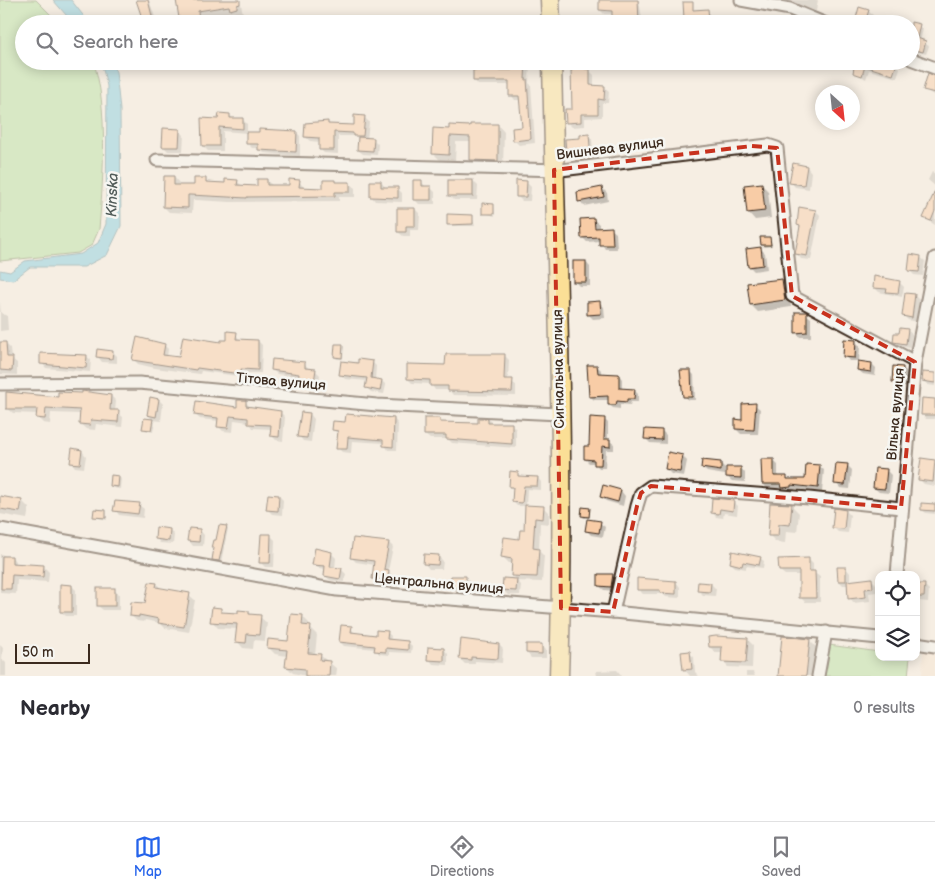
<!DOCTYPE html>
<meta charset="utf-8">
<style>
:root{--surface:#fff;--page:#f7f7f7;--text:#2b2b33;--muted:#7c7c81;--line:#e1e1e2;--accent:#2563eb}
body{margin:0;font-family:"Balsamiq Sans",sans-serif;background:var(--page);color:var(--text)}
.controls{position:absolute;right:15px;bottom:15px;display:grid;overflow:hidden;border-radius:10px;box-shadow:0 2px 12px #0003}
.controls button{width:45px;height:45px;display:grid;place-items:center;padding:0;border:0;border-bottom:1px solid var(--line);background:var(--surface);color:var(--text);font:25px sans-serif}
.compass{position:absolute;left:815px;top:85px;width:45px;height:45px;border-radius:50%;background:var(--surface);box-shadow:0 2px 12px #0003;rotate:153deg}
.scale{position:absolute;left:15px;bottom:12px;width:75px;box-sizing:border-box;padding-left:5px;border:2px solid #3b2a1e;border-top:0;font-size:14px;line-height:18px;white-space:nowrap;color:#3b2a1e;-webkit-text-stroke:4px #f6f6f2;paint-order:stroke}
.list{margin:0;padding:0;list-style:none}
h2{display:flex;justify-content:space-between;align-items:center;height:65px;margin:0;padding:0 20px;font-size:21px}
h2 small{font-size:16px;font-weight:400;color:var(--muted)}
.icon{flex:none;width:28px;height:28px;fill:none;stroke:currentColor;stroke-width:2;stroke-linecap:round;stroke-linejoin:round}
.map{position:relative;flex:none;width:935px;height:676px;overflow:hidden}
.search{position:absolute;background:var(--surface);box-shadow:0 2px 12px #0003;left:15px;right:15px;top:15px;height:55px;display:flex;align-items:center;gap:12px;box-sizing:border-box;padding:0 18px;border-radius:28px;color:var(--muted);font-size:19px}
.sheet{height:145px;background:var(--surface)}
nav{display:flex;justify-content:space-around;align-items:center;box-sizing:border-box;height:70px;border-top:1px solid var(--line);background:var(--surface);font-size:14px;color:var(--muted)}
nav a{display:grid;justify-items:center;gap:2px}
nav .on{color:var(--accent)}
.map>svg:first-child{display:block}
.built{fill:#f7e4d1}
.green{fill:#b4e19f;stroke:#78865e}
.water{fill:#81cce1;stroke:#658b93}
.shadow{fill:#0003}
.building{fill:#f8cca6;stroke:#3b2a1e}
.lines{fill:none;stroke-linecap:round;stroke-linejoin:round}
.minor-casing{stroke:#3b2a1e;stroke-width:15}
.primary-casing{stroke:#3b2a1e;stroke-width:21}
.minor{stroke:#f6f6f2;stroke-width:11}
.primary{stroke:#fbdf96;stroke-width:18}
.marked{fill:none;stroke:#c8321e;stroke-width:4;stroke-dasharray:10 6;stroke-linejoin:round}
.labels{text-anchor:middle;stroke-width:5;stroke-linejoin:round;paint-order:stroke}
.street-label{font-size:14px;fill:#3b2a1e;stroke:#f6f6f2}
.water-label{font-size:15px;font-style:italic;fill:#505b58;stroke:#f6f6f2}
</style>
<div class="map">
<svg width="935" height="676" viewBox="0 0 935 676">
<rect width="100%" height="100%" fill="#f6eee3"/>
<filter id="ink" filterUnits="userSpaceOnUse"><feTurbulence type="fractalNoise" baseFrequency=".02" numOctaves="2"/><feDisplacementMap in="SourceGraphic" scale="10" xChannelSelector="R" yChannelSelector="G"/><feConvolveMatrix kernelMatrix="1 2 1 2 8 2 1 2 1" color-interpolation-filters="sRGB"/></filter>
<g filter="url(#ink)">
<polygon class="built" points="923,643 935,645 935,676 922,676"/>
<g class="green">
<path d="M0 0H36L60 24H24V61H93C109 105 103 182 99 229L92 245 78 253 0 261Z"/>
<polygon points="829,645 879,652 879,657 910,657 908,676 823,676"/>
</g>
<g class="water">
<polygon points="53,0 71,0 90,24 74,24"/>
<polygon points="101,61 111,61 116,72 120,110 121,226 107,255 84,267 30,267 13,280 0,278 0,270 10,272 25,261 81,254 98,243 106,224 107,86"/>
</g>
<g class="shadow">
<polygon points="138,0 149,0 156,20 163,24 145,24"/>
<polygon points="177,0 236,0 241,4 243,14 237,15 234,12 203,17 204,24 181,24"/>
<polygon points="601,0 639,0 642,18 649,18 653,24 618,22 613,14 604,14 600,10"/>
<polygon points="783,0 818,0 816,11"/>
<polygon points="707,10 710,21 703,21 697,18"/>
<polygon points="868,11 873,15 872,19 887,24 858,24 856,22"/>
<polygon points="733,20 755,20 758,24 733,24"/>
<polygon points="913,24 923,29 920,41 929,46 926,54 911,49"/>
<polygon points="514,61 530,61 529,83 531,85 535,143 519,145 514,140 524,129 521,100 515,100 511,95 510,85 478,85 474,80 514,71"/>
<polygon points="575,61 590,61 589,70 594,75 594,87 604,87 609,91 608,103 602,103 602,117 585,118 585,126 572,127 567,122 574,110"/>
<polygon points="850,61 885,61 896,64 900,68 897,78 869,70 866,79 854,72 857,65"/>
<polygon points="935,77 935,96 924,89"/>
<polygon points="229,115 234,119 242,119 247,124 247,133 296,132 300,136 300,156 264,153 259,148 252,148 247,143 247,133 223,131 223,151 208,151 203,146 220,120"/>
<polygon points="364,117 369,122 367,139 373,139 378,144 377,155 363,154 358,150 359,140 356,136 338,136 338,154 324,153 320,149 320,142 310,141 305,137 328,123 330,125 355,126"/>
<polygon points="498,125 504,132 503,167 477,166 471,160 471,142 456,142 455,161 440,160 434,154 450,130 451,126"/>
<polygon points="179,130 184,135 183,151 168,151 163,146"/>
<polygon points="588,135 592,139 594,163 581,164 577,160 576,155 571,155 567,151"/>
<polygon points="807,167 811,172 809,189 795,187 791,182"/>
<polygon points="932,172 935,174 935,186 928,180"/>
<polygon points="174,177 179,183 179,186 195,187 205,179 209,183 226,184 237,181 243,187 258,188 266,180 272,185 290,186 299,181 304,188 324,189 324,181 349,183 355,188 355,197 339,197 339,201 230,202 196,200 193,200 192,213 169,212 164,207"/>
<polygon points="421,181 426,187 430,187 435,192 435,204 419,204 414,199"/>
<polygon points="473,181 478,186 477,200 454,200 449,195"/>
<polygon points="381,182 386,188 398,189 402,193 402,202 375,201 371,196"/>
<polygon points="526,182 531,187 530,201 522,201 517,196"/>
<polygon points="761,184 768,191 771,218 755,220 748,212"/>
<polygon points="602,188 607,193 608,201 584,206 580,201"/>
<polygon points="935,203 935,225 925,218"/>
<polygon points="494,205 495,216 483,213"/>
<polygon points="415,209 420,214 419,230 410,230 410,236 403,236 398,232"/>
<polygon points="816,211 820,215 811,260 801,259 797,254 801,228 798,225"/>
<polygon points="472,216 475,226 450,226 448,224"/>
<polygon points="594,220 599,224 599,229 611,229 616,233 617,249 605,249 600,241 587,242 582,237"/>
<polygon points="770,238 772,246 764,247 762,245"/>
<polygon points="761,249 765,253 767,269 754,271 749,266"/>
<polygon points="920,257 925,261 923,276 914,275 909,270"/>
<polygon points="586,262 590,267 590,286 579,286 575,282"/>
<polygon points="875,277 899,282 904,287 902,297 879,292 874,287"/>
<polygon points="781,280 788,287 791,307 758,312 751,305"/>
<polygon points="915,296 919,300 916,322 908,320 904,316"/>
<polygon points="0,301 1,313 7,316 8,330 0,331"/>
<polygon points="599,302 604,307 605,318 593,319 588,314"/>
<polygon points="806,314 811,318 811,337 800,337 796,332"/>
<polygon points="907,330 912,334 910,348 899,346 894,341"/>
<polygon points="236,334 240,341 258,341 262,345 261,373 245,373 245,377 201,371 200,374 155,368 138,364 134,360 164,345 168,349 167,357 180,359 228,342"/>
<polygon points="855,341 860,346 859,361 849,361 845,356"/>
<polygon points="5,343 10,348 11,358 17,363 17,375 0,374 0,344"/>
<polygon points="342,345 344,347 343,359 337,359 335,357"/>
<polygon points="113,352 117,356 117,363 102,362 98,357"/>
<polygon points="86,356 91,360 90,372 46,368 42,363"/>
<polygon points="505,356 509,360 508,380 516,385 516,396 453,395 449,390 435,390 431,384 412,383 408,379 447,366"/>
<polygon points="372,362 376,366 375,380 382,381 386,385 384,394 371,392 367,388 368,381 345,379 341,375 359,364"/>
<polygon points="304,363 309,369 315,370 320,375 318,386 304,384 300,377 277,374 272,370"/>
<polygon points="872,364 876,368 875,376 863,374 858,370"/>
<polygon points="597,366 601,370 601,375 619,375 622,379 622,389 634,390 638,394 638,402 631,402 630,405 620,404 620,409 613,408 609,405 609,400 594,400 590,396"/>
<polygon points="903,368 908,373 906,387 898,387 893,382"/>
<polygon points="690,371 694,375 695,400 688,400 684,396"/>
<polygon points="935,375 935,386 928,385 923,381"/>
<polygon points="111,396 116,401 115,411 123,417 122,427 96,424 95,430 86,429 80,424 81,414 51,413 50,424 43,423 38,418 38,414 13,413 7,408 59,398"/>
<polygon points="159,400 163,404 161,421 153,420 148,415"/>
<polygon points="935,400 935,419 926,419 922,414"/>
<polygon points="246,402 250,408 281,413 285,417 283,441 276,440 271,435 272,429 253,428 249,422 234,420 233,432 223,431 218,426 219,421 200,419 195,415 238,408"/>
<polygon points="755,405 760,409 758,434 741,434 736,429"/>
<polygon points="310,414 314,419 311,442 303,441 299,436"/>
<polygon points="394,419 398,424 397,450 388,450 384,443 352,441 351,453 342,452 338,448 339,435 334,430 347,423"/>
<polygon points="488,419 493,424 511,424 516,429 516,448 452,443 448,439 430,439 425,435 439,420 443,423 479,425"/>
<polygon points="604,419 608,423 608,440 614,444 614,450 606,450 605,468 599,468 595,463 589,463 585,459"/>
<polygon points="153,420 155,422 153,432 145,430 143,429"/>
<polygon points="662,431 666,435 666,444 650,443 646,439"/>
<polygon points="82,451 86,456 84,468 75,467 71,462"/>
<polygon points="683,457 687,461 684,476 671,474 666,469"/>
<polygon points="773,460 778,465 778,477 786,477 789,480 806,480 819,466 824,470 822,492 795,489 795,492 787,492 784,488 767,488 763,484"/>
<polygon points="922,460 935,461 935,486 924,484 920,480"/>
<polygon points="720,463 725,468 725,475 707,472 702,468"/>
<polygon points="847,465 852,470 850,489 840,488 836,483"/>
<polygon points="741,468 745,473 745,482 732,481 727,477"/>
<polygon points="886,470 891,475 889,493 879,492 874,488"/>
<polygon points="517,473 521,477 538,478 541,482 541,490 527,489 526,506 543,507 549,513 549,524 540,523 539,551 544,556 542,582 517,581 521,585 520,595 508,595 503,590 504,579 517,580 512,575 513,563 509,563 503,557 521,540 525,531 527,506 517,506 513,502 514,490 510,487"/>
<polygon points="119,477 121,479 120,489 113,488 111,486"/>
<polygon points="621,491 625,496 623,506 606,501 601,497"/>
<polygon points="279,496 283,500 282,515 272,514 268,510"/>
<polygon points="0,498 22,501 29,508 27,519 0,514"/>
<polygon points="733,501 738,506 737,515 724,513 723,518 716,517 712,512"/>
<polygon points="139,505 144,509 143,518 119,515 115,510"/>
<polygon points="791,505 799,513 797,532 786,531 785,543 776,542 769,535"/>
<polygon points="935,505 935,514 926,513 922,510"/>
<polygon points="589,509 590,518 584,518 582,516"/>
<polygon points="106,511 107,520 94,517"/>
<polygon points="846,511 850,515 848,533 838,532 833,527"/>
<polygon points="600,523 605,527 603,537 591,535 586,530"/>
<polygon points="226,527 228,529 221,562 215,561 213,559 215,550 213,547"/>
<polygon points="170,530 174,535 173,544 160,543 156,538"/>
<polygon points="200,530 204,535 203,546 193,546 189,541"/>
<polygon points="270,535 275,540 274,567 265,567 261,563"/>
<polygon points="389,543 393,547 388,571 393,576 392,584 378,583 374,578 375,565 356,562 351,557"/>
<polygon points="0,554 12,557 17,564 44,567 49,572 48,582 17,580 16,594 0,593"/>
<polygon points="332,554 336,558 335,568 341,569 346,574 344,582 330,580 325,576 326,569 318,568 314,564"/>
<polygon points="438,556 443,561 442,569 429,569 425,564"/>
<polygon points="760,558 764,561 763,568 746,566 746,569 735,567 731,563"/>
<polygon points="808,559 813,564 813,572 820,577 820,602 805,602 801,598 800,575 785,575 780,571"/>
<polygon points="846,568 850,573 850,582 872,580 876,584 877,592 869,593 870,601 854,603 850,598 849,585 843,585 839,581"/>
<polygon points="612,576 617,580 615,591 604,590 599,586"/>
<polygon points="466,578 470,582 470,592 456,591 451,587"/>
<polygon points="676,582 680,587 680,598 666,597 663,594 643,594 638,589"/>
<polygon points="699,583 711,584 716,589 715,596 703,595 698,590"/>
<polygon points="157,584 162,590 189,595 195,600 189,632 165,628 160,623 145,620 144,622 137,621 131,616 146,604"/>
<polygon points="916,585 924,585 929,590 928,602 919,601 916,598"/>
<polygon points="72,586 76,590 76,616 66,616 61,612"/>
<polygon points="114,590 119,594 119,610 103,610 98,606"/>
<polygon points="220,609 225,614 239,615 249,612 253,616 260,617 267,623 265,641 254,640 253,649 243,648 237,641 238,629 218,628 212,621"/>
<polygon points="302,616 309,623 309,627 317,635 315,655 320,655 337,669 336,676 306,676 293,673 286,666 287,656 275,654 268,647 289,643"/>
<polygon points="351,628 355,634 377,636 387,632 391,636 390,641 408,642 412,646 411,653 389,652 389,655 379,654 376,649 344,646 340,642"/>
<polygon points="747,639 753,645 752,668 728,667 722,661 723,652 716,653 710,647"/>
<polygon points="809,640 819,650 816,676 780,676"/>
<polygon points="0,644 3,647 2,659 6,663 6,676 0,676"/>
<polygon points="499,645 503,649 502,663 475,661 475,664 465,664 460,659"/>
<polygon points="541,645 546,650 546,658 531,658 527,653"/>
<polygon points="444,649 448,654 448,665 433,664 429,659"/>
<polygon points="689,653 694,657 695,672 699,676 690,676 684,669"/>
<polygon points="617,670 622,676 597,676 596,671"/>
<polygon points="746,672 753,672 755,676 746,676"/>
</g>
<g class="building">
<polygon points="136,0 148,0 154,24 144,24"/>
<polygon points="176,0 240,0 240,4 237,5 237,8 230,10 229,6 198,11 199,23 180,24"/>
<polygon points="599,0 638,0 639,24 628,24 628,18 612,18 612,11 599,10"/>
<polygon points="683,2 693,2 693,10 708,9 709,19 684,19"/>
<polygon points="859,7 869,10 867,16 885,21 885,24 855,22"/>
<polygon points="911,22 920,24 917,38 926,41 923,52 911,49"/>
<polygon points="513,61 526,61 525,79 527,79 531,139 513,141 512,128 522,127 519,96 509,96 509,81 473,81 473,70 512,70"/>
<polygon points="574,61 585,61 585,69 590,69 590,85 605,86 604,100 598,99 598,114 581,114 581,122 566,123 565,109 572,109 571,70 573,70"/>
<polygon points="855,61 892,61 897,63 893,75 865,66 862,76 853,73"/>
<polygon points="928,73 935,76 935,93 923,90"/>
<polygon points="219,113 230,114 230,118 243,118 243,129 219,127 219,146 202,146 201,118 218,119"/>
<polygon points="354,115 365,116 363,136 353,136 353,133 334,132 334,150 319,150 319,138 304,137 305,123 328,121 328,124 354,125"/>
<polygon points="470,124 498,124 498,161 470,160 470,137 450,136 449,155 432,154 433,128 449,129 449,125 470,126"/>
<polygon points="163,128 180,129 179,147 162,147"/>
<polygon points="259,129 297,131 296,152 258,150 258,144 246,144 246,132 259,132"/>
<polygon points="589,134 591,159 576,161 575,151 566,152 565,139 580,138 580,135"/>
<polygon points="358,137 374,138 373,151 357,150"/>
<polygon points="793,163 807,166 804,185 789,183"/>
<polygon points="164,176 174,176 174,185 194,185 194,178 206,178 206,182 225,183 225,179 238,180 237,185 257,186 257,179 267,179 267,185 289,185 289,179 300,180 299,187 323,188 323,180 335,180 335,182 350,182 350,192 335,192 335,196 247,197 247,198 190,195 188,195 188,208 163,207"/>
<polygon points="413,180 422,180 422,186 431,186 431,200 413,200"/>
<rect x="448" y="180" width="25" height="16"/>
<polygon points="516,180 527,181 526,197 516,197"/>
<polygon points="370,181 381,181 381,187 398,187 398,198 370,197"/>
<polygon points="762,183 765,211 747,213 744,185"/>
<polygon points="602,187 604,197 578,202 577,192"/>
<polygon points="935,191 935,211 931,221 923,218"/>
<polygon points="482,203 494,204 494,214 482,214"/>
<polygon points="799,207 816,210 807,256 795,254 800,226 797,225"/>
<polygon points="397,208 415,208 415,226 406,226 406,232 397,232"/>
<polygon points="447,214 473,215 473,224 447,225"/>
<polygon points="594,218 595,228 612,227 613,245 599,245 599,237 581,238 580,219"/>
<polygon points="760,237 770,237 771,245 761,245"/>
<polygon points="761,247 763,265 748,267 746,249"/>
<polygon points="910,254 921,256 919,272 908,271"/>
<rect x="573" y="261" width="13" height="21"/>
<polygon points="874,276 900,281 898,293 886,292 887,289 873,288"/>
<polygon points="782,279 785,300 750,305 747,283"/>
<polygon points="905,293 915,294 912,318 902,316"/>
<polygon points="600,301 601,314 587,315 587,302"/>
<polygon points="795,312 807,312 807,332 795,333"/>
<polygon points="900,328 908,329 906,344 893,342 894,333 899,333"/>
<polygon points="227,331 237,332 236,339 258,340 258,370 241,369 241,374 197,368 196,370 132,360 137,337 165,344 163,355 179,357 183,336 221,342 221,340 227,340"/>
<polygon points="844,339 856,340 855,358 843,357"/>
<polygon points="0,342 6,342 7,357 13,357 12,371 0,370"/>
<polygon points="335,344 343,344 342,358 334,357"/>
<polygon points="97,349 113,351 112,359 96,357"/>
<polygon points="40,353 87,355 86,368 40,364"/>
<polygon points="446,354 505,354 504,379 513,379 512,392 448,391 448,386 430,386 430,380 407,379 407,364 445,365"/>
<polygon points="272,359 305,362 305,368 316,369 314,382 298,380 299,374 271,370"/>
<polygon points="358,359 373,361 371,378 382,380 380,391 365,388 367,378 339,375 341,361 358,363"/>
<polygon points="858,361 872,363 871,372 857,370"/>
<polygon points="587,365 597,365 598,373 619,374 619,388 635,389 634,399 627,399 627,402 617,401 616,405 608,405 608,396 589,397"/>
<polygon points="893,366 903,367 902,384 892,382"/>
<polygon points="680,370 691,370 692,397 683,397"/>
<polygon points="923,372 935,373 935,383 922,381"/>
<polygon points="82,391 111,395 110,410 119,410 118,422 91,420 90,425 79,424 80,410 46,408 45,419 36,418 37,409 6,409 6,392 58,397 58,392 82,393"/>
<polygon points="150,397 159,399 156,417 147,415"/>
<polygon points="922,398 935,399 935,415 921,415"/>
<polygon points="237,400 246,400 246,406 281,411 279,437 270,436 271,425 248,424 248,418 230,416 228,428 217,427 218,418 194,415 196,401 237,407"/>
<polygon points="756,403 754,430 735,429 735,419 742,420 742,404"/>
<polygon points="301,412 310,413 307,438 297,437"/>
<polygon points="346,414 394,418 393,447 383,446 383,440 348,437 347,449 336,449 338,431 332,430 333,421 345,422"/>
<polygon points="590,417 605,418 604,439 610,439 610,447 602,446 601,465 594,465 594,460 584,459 584,446 589,446"/>
<polygon points="144,418 153,419 151,430 142,429"/>
<polygon points="424,418 440,418 440,422 478,423 478,418 488,418 488,423 512,423 512,444 446,439 446,435 424,435"/>
<polygon points="645,429 662,430 662,440 644,439"/>
<polygon points="72,448 82,450 80,464 70,463"/>
<polygon points="668,452 683,455 680,472 665,469"/>
<polygon points="921,458 935,460 933,482 918,480"/>
<polygon points="761,459 774,459 774,476 787,476 787,479 805,479 806,464 820,465 818,488 791,485 791,487 782,488 781,484 762,484"/>
<polygon points="702,460 721,462 721,471 701,468"/>
<polygon points="836,463 848,464 845,485 834,484"/>
<polygon points="726,467 741,467 741,478 726,477"/>
<polygon points="875,468 887,469 885,489 873,488"/>
<polygon points="510,471 518,472 518,476 538,477 537,486 524,486 522,503 512,502 513,487 509,487"/>
<polygon points="111,475 119,476 118,487 110,486"/>
<polygon points="603,485 621,490 618,502 600,497"/>
<polygon points="268,494 279,495 278,511 266,510"/>
<polygon points="0,496 22,500 20,512 0,509"/>
<polygon points="712,498 734,500 733,511 720,509 719,514 711,513"/>
<polygon points="115,501 140,503 138,514 113,511"/>
<polygon points="770,503 792,504 790,525 779,524 778,536 768,536"/>
<polygon points="921,503 935,504 935,511 921,510"/>
<polygon points="525,505 544,506 543,519 535,518 533,548 539,549 537,577 511,576 512,559 501,557 504,537 519,539 520,530 524,530"/>
<polygon points="582,507 590,508 589,517 581,516"/>
<polygon points="834,508 846,510 844,529 832,528"/>
<polygon points="94,509 106,510 106,518 93,517"/>
<polygon points="587,519 601,521 599,533 585,531"/>
<polygon points="219,525 227,526 219,561 212,560 214,548 211,548 213,540 216,540"/>
<polygon points="156,527 170,529 169,541 155,539"/>
<polygon points="189,528 200,529 199,542 187,541"/>
<polygon points="261,534 271,534 270,563 259,563"/>
<polygon points="353,538 389,542 384,569 389,570 388,580 372,579 374,561 350,558"/>
<polygon points="315,548 332,552 330,567 342,568 340,579 324,576 325,566 312,565"/>
<polygon points="732,551 761,557 759,565 743,562 742,566 730,563"/>
<polygon points="424,554 439,555 438,565 423,564"/>
<polygon points="2,556 12,556 12,563 44,565 43,577 12,575 11,589 1,589"/>
<polygon points="809,558 809,571 815,571 816,598 799,598 799,571 779,571 778,559"/>
<polygon points="837,567 846,567 846,581 838,581"/>
<polygon points="598,574 613,574 611,587 598,586"/>
<polygon points="451,576 466,576 466,588 450,587"/>
<polygon points="503,578 517,579 516,591 502,590"/>
<polygon points="637,578 676,581 676,594 660,593 660,590 637,590"/>
<polygon points="872,578 873,588 865,589 866,597 848,599 847,581"/>
<polygon points="149,582 157,583 156,587 190,593 184,627 158,623 159,619 139,615 139,617 130,616 131,602 145,603"/>
<polygon points="698,582 711,583 710,592 697,591"/>
<polygon points="60,584 72,585 72,612 60,612"/>
<polygon points="916,584 925,584 924,597 916,597"/>
<rect x="97" y="588" width="18" height="18"/>
<polygon points="212,607 221,608 221,612 238,613 238,610 249,611 249,614 261,615 259,635 247,634 246,643 235,642 237,624 210,622"/>
<polygon points="291,614 303,615 302,625 311,626 308,653 321,654 320,660 330,661 329,676 305,676 305,669 285,667 287,650 267,648 268,639 288,641"/>
<polygon points="341,625 352,626 351,632 376,635 376,630 388,631 387,639 408,641 408,650 386,648 386,652 374,651 375,646 339,642"/>
<polygon points="716,636 748,638 746,663 721,662 722,647 709,647 708,637"/>
<polygon points="782,636 810,639 806,676 778,676"/>
<polygon points="461,639 499,644 498,659 471,657 471,660 459,659"/>
<polygon points="526,644 542,644 542,654 526,653"/>
<polygon points="428,647 444,648 444,661 427,660"/>
<polygon points="690,651 692,669 683,670 681,652"/>
</g>
<g class="lines">
<defs>
<g id="minor">
<polyline points="741,0 790,9 826,24"/>
<polyline points="911,59 935,68"/>
<polyline points="157,160 561,170 768,145 777,148 792,296 915,362"/>
<polyline points="0,384 139,383 377,405 559,414"/>
<polyline points="0,529 337,590 613,612 879,638"/>
<polyline points="897,575 915,362 935,258"/>
<polyline points="613,612 637,506 641,493 651,486 809,498 901,508"/>
<polyline points="916,643 935,646"/>
<polyline points="818,676 826,632"/>
</g>
<g id="primary">
<polyline points="550,0 551,24"/>
<path d="M552 61C556 266 566 471 559 676"/>
</g>
</defs>
<use href="#minor" class="minor-casing"/>
<use href="#primary" class="primary-casing"/>
<use href="#minor" class="minor"/>
<use href="#primary" class="primary"/>
</g>
</g>
<path d="M0 0H935V676H0ZM752 146 777 148 792 296 915 362 901 508 651 486 641 493 637 506 613 612 561 608 554 170Z" fill="#f6eee3" fill-opacity=".55" fill-rule="evenodd"/>
<path class="marked" d="M752 146 777 148 792 296 915 362 901 508 651 486 641 493 637 506 613 612 561 608 554 170Z"/>
<g class="labels">
<g class="street-label">
<text transform="translate(610 148) rotate(-7)" y="5">Вишнева вулиця</text>
<text transform="translate(558 369) rotate(-91)" y="5">Сигнальна вулиця</text>
<text transform="translate(281 381) rotate(5)" y="5">Тітова вулиця</text>
<text transform="translate(895 414) rotate(-85)" y="5">Вільна вулиця</text>
<text transform="translate(439 583) rotate(5)" y="5">Центральна вулиця</text>
</g>
<g class="water-label">
<text transform="translate(112 195) rotate(-88)" y="5">Kinska</text>
</g>
</g>
</svg>
<div class="controls">
<button><svg class="icon" aria-label="locate" viewBox="0 0 24 24"><circle cx="12" cy="12" r="6"/><path d="M12 2v4M12 18v4M2 12h4M18 12h4"/></svg></button>
<button><svg class="icon" aria-label="layers" viewBox="0 0 24 24"><path d="M12 4l9 5-9 5-9-5zM3 14l9 5 9-5"/></svg></button>
</div>
<svg class="compass" viewBox="-18 -18 36 36"><path d="M0-13l5 13h-10z" fill="#e53935"/><path d="M0 13l5-13h-10z" fill="#7c7c81"/></svg>
<div class="scale">50 m</div>
<div class="search"><svg class="icon" aria-label="search" viewBox="0 0 24 24"><circle cx="10" cy="10" r="6"/><path d="M15 15l6 6"/></svg>Search here</div>
</div>
<section class="sheet">
<h2>Nearby<small>0 results</small></h2>
<ul class="list">
</ul>
</section>
<nav>
<a class="on"><svg class="icon" aria-label="map" viewBox="0 0 24 24"><path d="M3 6l6-2 6 2 6-2v14l-6 2-6-2-6 2zM9 4v14M15 6v14"/></svg>Map</a>
<a><svg class="icon" aria-label="directions" viewBox="0 0 24 24"><path d="M12 3l9 9-9 9-9-9zM9 14v-3h6M13 9l2 2-2 2"/></svg>Directions</a>
<a><svg class="icon" aria-label="saved" viewBox="0 0 24 24"><path d="M7 4h10v16l-5-4-5 4z"/></svg>Saved</a>
</nav>
